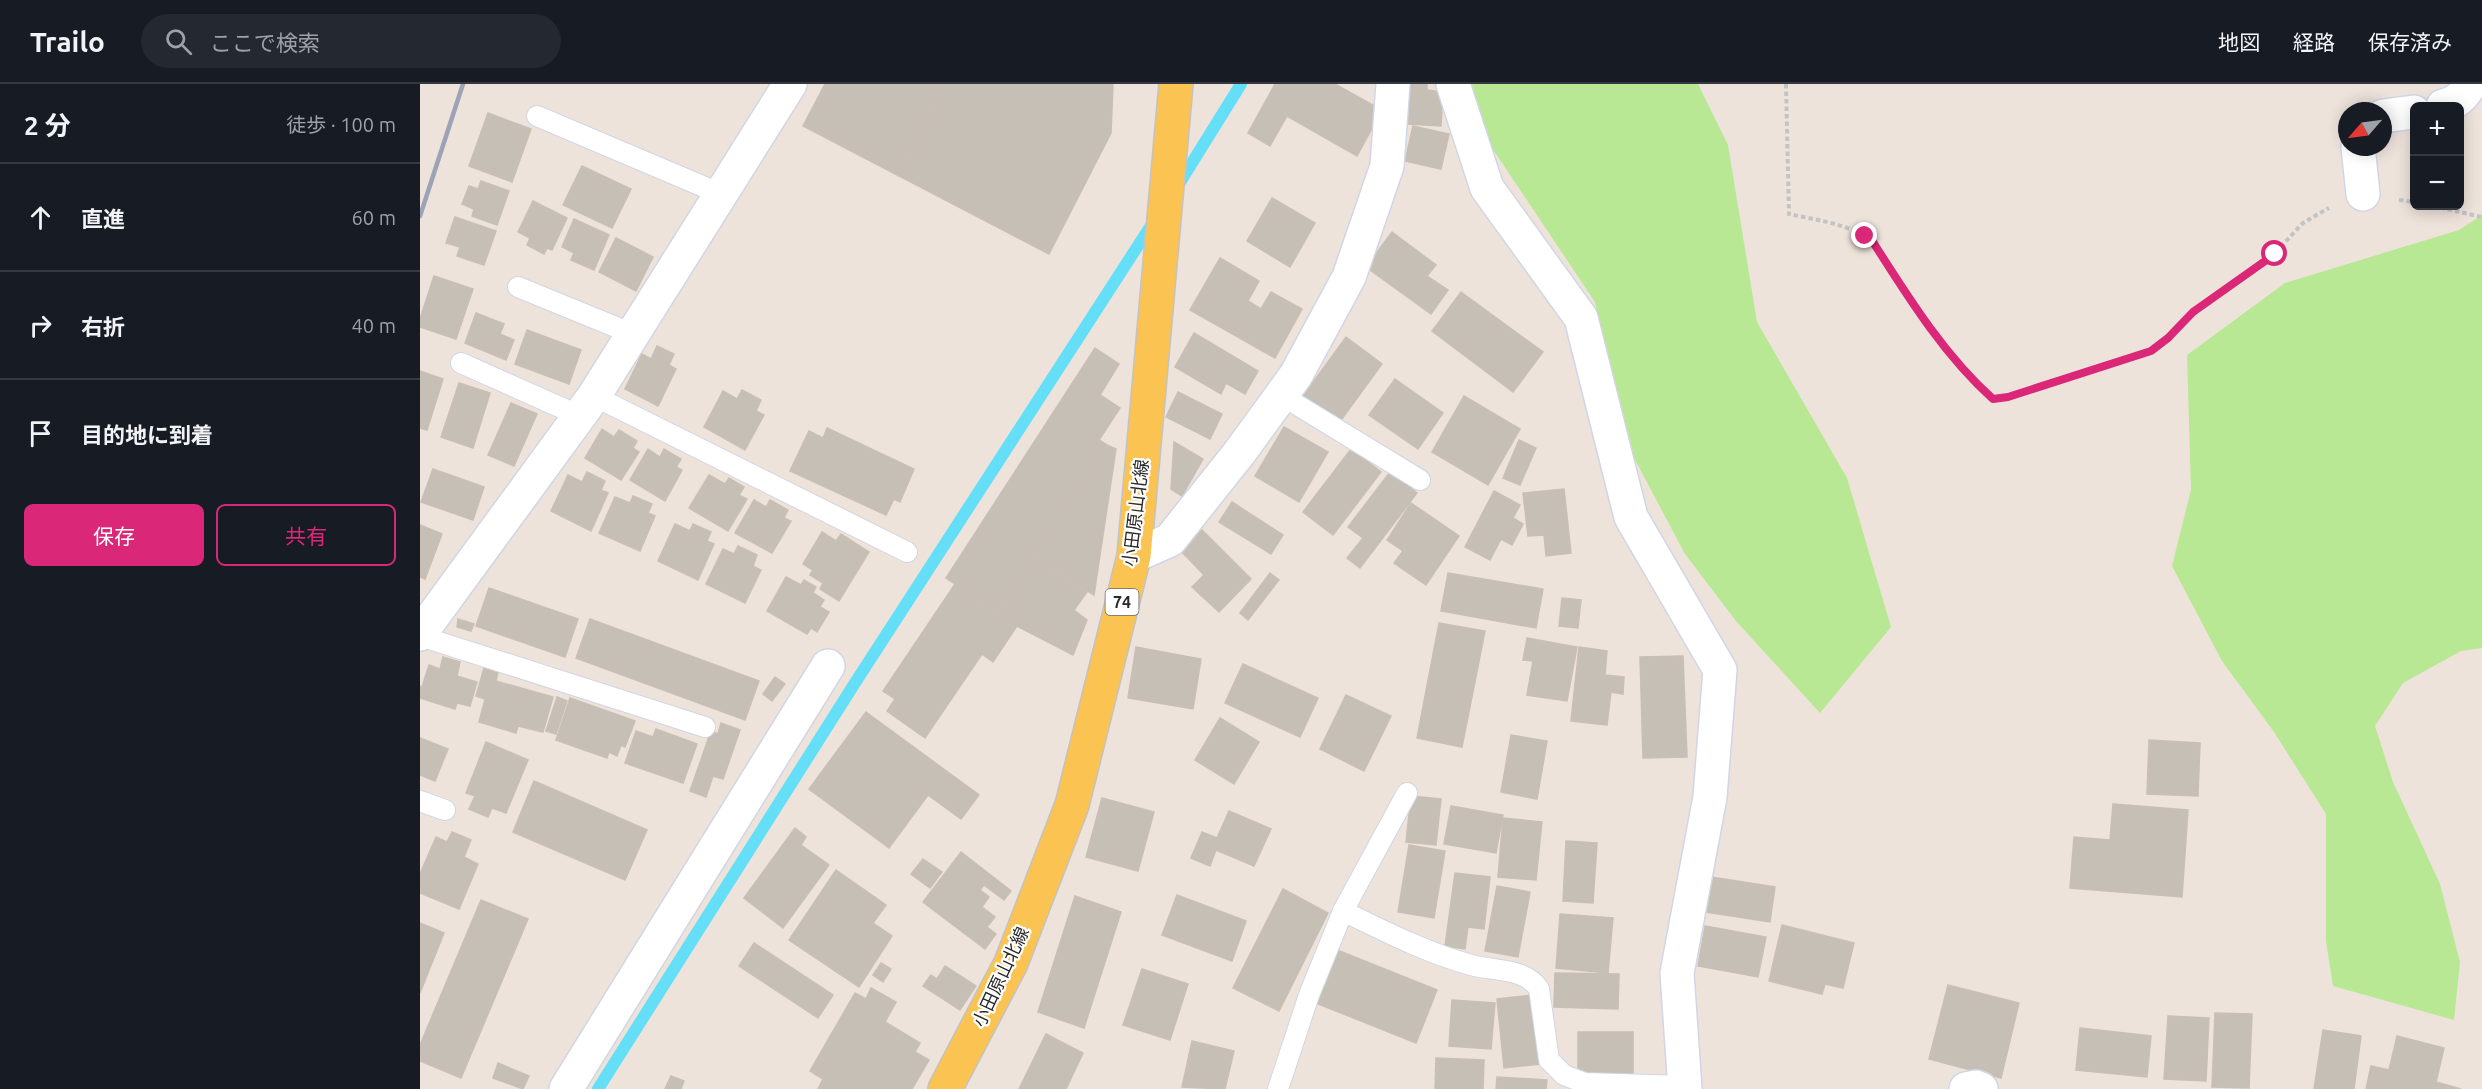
<!DOCTYPE html>
<html lang="ja">
<meta charset="utf-8">
<style>
:root{--surface:#171b24;--page:#242831;--text:#f1f3f6;--muted:#9ea1a6;--line:#363941;--accent:#db2777}
body{margin:0;font-family:Ubuntu,"Noto Sans JP",sans-serif;background:var(--page);color:var(--text)}
.controls{position:absolute;right:18px;top:18px;display:grid;overflow:hidden;border-radius:9px;box-shadow:0 3px 15px #0003}
.controls button{width:54px;height:54px;display:grid;place-items:center;padding:0;border:0;border-bottom:2px solid var(--line);background:var(--surface);color:var(--text);font:30px sans-serif}
.compass{position:absolute;left:1918px;top:18px;width:54px;height:54px;border-radius:50%;background:var(--surface);box-shadow:0 3px 15px #0003;rotate:242deg}
.stop{position:absolute;width:18px;height:18px;margin:-14px;border:4px solid #db2777;border-radius:50%;background:#fff}
.stop.end{background:#db2777;border-color:#fff;box-shadow:0 2px 6px #0008}
.list{margin:0;padding:0;list-style:none}
h2{display:flex;justify-content:space-between;align-items:center;height:78px;margin:0;padding:0 24px;font-size:26px}
h2 small{font-size:20px;font-weight:400;color:var(--muted)}
.list li{display:grid;grid-template-columns:39px 1fr auto;gap:18px;align-items:center;box-sizing:border-box;height:108px;padding:0 24px;border-top:2px solid var(--line)}
.list b{display:block;font-size:22px;white-space:nowrap}
.list em{font-size:20px;font-style:normal;color:var(--muted)}
.actions{display:flex;gap:12px;padding:18px 24px}
.actions a{flex:1;padding:14px 0;border:2px solid var(--accent);border-radius:9px;text-align:center;font-size:21px;color:var(--accent)}
.actions .main{background:var(--accent);color:#fff}
.icon{flex:none;width:33px;height:33px;fill:none;stroke:currentColor;stroke-width:2;stroke-linecap:round;stroke-linejoin:round}
.map{position:relative;flex:none;width:2062px;height:1005px;overflow:hidden}
header{display:flex;align-items:center;gap:36px;box-sizing:border-box;height:84px;padding:0 30px;background:var(--surface);border-bottom:2px solid var(--line)}
header strong{font-size:28px}
nav{display:flex;gap:33px;margin-inline-start:auto;font-size:21px}
.search{width:420px;height:54px;background:var(--page);display:flex;align-items:center;gap:15px;box-sizing:border-box;padding:0 21px;border-radius:33px;color:var(--muted);font-size:22px}
main{display:flex}
aside{flex:1;background:var(--surface)}
.map>svg:first-child{display:block}
.green{fill:#b8e893}
.lines{fill:none;stroke-linecap:round;stroke-linejoin:round}
.stream{stroke:#65dff8;stroke-width:12}
.building{fill:#c5bfb6;stroke:#c9bfb4;stroke-width:1.5}
.lane-casing{stroke:#d0d6e4;stroke-width:22}
.street-casing{stroke:#d0d6e4;stroke-width:36}
.primary-casing{stroke:#c3c3c3;stroke-width:36}
.path{stroke:#c3c3c3;stroke-width:4;stroke-dasharray:4.5 3;stroke-linecap:butt}
.lane{stroke:#fff;stroke-width:20}
.street{stroke:#fff;stroke-width:33}
.primary{stroke:#fbc352;stroke-width:33}
.rail{stroke:#9da3b6;stroke-width:4.5}
.route{stroke:#db2777;stroke-width:8}
.labels{text-anchor:middle;stroke-width:4.5;stroke-linejoin:round;paint-order:stroke}
.shield{fill:#fff;stroke:#6a6a6a;stroke-width:1.5}
.shield-label{font-size:16px;font-weight:bold;fill:#2a2a2a}
.street-label{font-size:18px;fill:#2a2a2a;stroke:#fff}
</style>
<header>
<strong>Trailo</strong>
<div class="search"><svg class="icon" aria-label="search" viewBox="0 0 24 24"><circle cx="10" cy="10" r="6"/><path d="M15 15l6 6"/></svg>ここで検索</div>
<nav><a>地図</a><a>経路</a><a>保存済み</a></nav>
</header>
<main>
<aside>
<h2>2 分<small>徒歩 · 100 m</small></h2>
<ul class="list">
<li><svg class="icon" aria-label="ahead" viewBox="0 0 24 24"><path d="M12 20V5M6 11l6-6 6 6"/></svg><div><b>直進</b></div><em>60 m</em></li>
<li><svg class="icon" aria-label="right" viewBox="0 0 24 24"><path d="M7 20v-9h11M14 6l5 5-5 5"/></svg><div><b>右折</b></div><em>40 m</em></li>
<li><svg class="icon" aria-label="arrive" viewBox="0 0 24 24"><path d="M6 21V4h12l-3 4 3 4H6"/></svg><div><b>目的地に到着</b></div></li>
</ul>
<div class="actions"><a class="main">保存</a><a>共有</a></div>
</aside>
<div class="map">
<svg width="2062" height="1005" viewBox="0 0 2062 1005">
<rect width="100%" height="100%" fill="#ede3db"/>
<g class="green">
<polygon points="1044,0 1278,0 1308,61 1337,238 1427,394 1471,543 1400,629 1316,537 1265,470 1203,353 1175,218 1052,34"/>
<polygon points="2062,131 2062,564 2041,567 1983,599 1955,642 1973,698 2020,800 2040,878 2034,936 1913,902 1906,857 1906,730 1854,648 1802,577 1752,482 1771,406 1767,271 1865,199 2039,146"/>
</g>
<g class="lines">
<g class="stream">
<polyline points="757,103 821,0"/>
<polyline points="178,1005 433,602 734,137"/>
</g>
</g>
<g class="building">
<polygon points="405,0 526,0 479,92 383,42"/>
<polygon points="526,0 693,0 691,49 629,170 479,92"/>
<polygon points="855,0 915,0 962,26 937,72 867,32 850,62 828,49"/>
<polygon points="990,0 1007,0 1007,6 1023,8 1021,42 987,40"/>
<polygon points="68,29 111,45 92,98 49,82"/>
<polygon points="993,42 1029,50 1021,85 985,77"/>
<polygon points="162,82 211,105 192,144 143,121"/>
<polygon points="61,97 89,107 77,141 52,132 54,125 42,120 49,102 58,105"/>
<polygon points="852,114 895,139 870,183 827,157"/>
<polygon points="113,117 147,134 132,166 127,164 124,170 107,161 110,154 98,148"/>
<polygon points="35,133 76,147 64,181 37,172 40,163 26,159"/>
<polygon points="154,135 189,151 174,186 151,176 154,169 142,163"/>
<polygon points="972,148 1016,181 1007,192 1028,206 1011,230 946,183"/>
<polygon points="196,154 233,173 216,207 179,188"/>
<polygon points="800,174 839,197 828,217 841,225 851,208 882,225 855,274 770,226"/>
<polygon points="14,192 53,205 36,255 0,243 0,235"/>
<polygon points="1041,208 1123,268 1093,308 1012,247"/>
<polygon points="56,229 84,240 80,250 94,256 86,276 45,259"/>
<polygon points="107,246 161,266 149,300 95,280"/>
<polygon points="774,249 838,287 825,310 806,299 801,310 755,283"/>
<polygon points="926,253 962,280 919,339 883,312"/>
<polygon points="237,262 254,270 249,281 256,285 238,322 205,305 222,270 231,275"/>
<polygon points="675,264 699,280 680,311 700,324 679,356 687,361 579,529 526,494"/>
<polygon points="0,287 23,295 7,346 0,344"/>
<polygon points="975,295 1023,329 998,365 949,331"/>
<polygon points="39,299 70,309 53,364 21,353"/>
<polygon points="322,306 341,316 336,327 344,331 325,366 284,343 303,307 317,315"/>
<polygon points="758,308 802,330 790,355 746,333"/>
<polygon points="1044,312 1100,345 1068,401 1012,368"/>
<polygon points="91,319 117,330 94,382 68,371"/>
<polygon points="864,343 908,368 879,418 835,392"/>
<polygon points="407,344 494,385 480,418 474,415 466,431 370,387 389,347 403,354"/>
<polygon points="182,345 194,353 199,346 217,357 213,364 219,368 201,396 165,374"/>
<polygon points="1099,356 1116,364 1100,401 1083,394"/>
<polygon points="754,358 783,375 762,412 751,405"/>
<polygon points="687,361 696,365 674,511 614,474"/>
<polygon points="228,365 240,373 244,365 261,375 256,383 262,386 245,417 210,396"/>
<polygon points="931,365 961,388 913,451 883,428"/>
<polygon points="13,385 64,403 53,436 1,418"/>
<polygon points="167,388 185,397 181,406 188,409 171,447 131,427 148,391 162,398"/>
<polygon points="970,388 997,409 940,484 927,474 943,454 928,443"/>
<polygon points="289,391 305,400 309,394 324,403 319,411 327,415 308,447 269,424"/>
<polygon points="1144,405 1151,469 1126,472 1124,451 1108,452 1103,409"/>
<polygon points="1074,407 1100,421 1093,434 1103,440 1092,461 1081,455 1070,476 1045,463"/>
<polygon points="213,412 232,420 228,429 235,432 220,467 179,449 195,413 210,419"/>
<polygon points="334,416 346,423 350,416 368,426 364,434 371,437 352,469 315,449"/>
<polygon points="812,418 863,451 851,470 799,438"/>
<polygon points="991,419 1039,452 1006,501 974,479 983,467 967,456"/>
<polygon points="255,440 270,447 273,440 291,448 287,457 294,460 278,496 238,477"/>
<polygon points="0,441 22,450 5,495 0,493"/>
<polygon points="782,446 831,495 799,528 772,503 784,491 761,467"/>
<polygon points="402,448 416,457 421,450 449,468 419,517 400,505 403,499 390,491 393,486 383,480"/>
<polygon points="318,462 337,471 333,482 341,486 325,519 286,500 303,465 314,470"/>
<polygon points="614,474 667,508 654,526 667,536 653,571 597,542 579,529"/>
<polygon points="850,489 859,496 828,536 820,529"/>
<polygon points="1028,489 1123,505 1116,544 1021,527"/>
<polygon points="366,493 381,501 384,496 396,503 393,509 404,516 400,523 409,528 397,548 391,544 387,550 347,527"/>
<polygon points="535,500 597,542 573,578 562,570 505,654 467,627 475,615 463,607"/>
<polygon points="69,504 158,535 145,573 56,542"/>
<polygon points="1142,514 1161,516 1158,544 1139,542"/>
<polygon points="38,535 54,540 51,547 37,543"/>
<polygon points="170,535 339,597 325,636 156,574"/>
<polygon points="1019,539 1065,547 1042,663 997,654"/>
<polygon points="1107,554 1157,563 1147,617 1107,611 1113,577 1103,576"/>
<polygon points="716,563 781,575 773,625 708,614"/>
<polygon points="1159,563 1187,567 1185,591 1204,593 1203,610 1191,608 1187,641 1151,637"/>
<polygon points="1263,572 1267,673 1223,674 1220,573"/>
<polygon points="23,573 40,578 37,592 57,598 50,622 37,619 35,625 0,614 0,602 2,603 9,581 20,585"/>
<polygon points="823,580 898,614 880,653 805,619"/>
<polygon points="64,584 78,588 76,597 133,613 123,648 98,642 96,649 59,638 65,615 56,612"/>
<polygon points="355,593 365,600 352,617 343,610"/>
<polygon points="926,611 971,632 944,687 900,665"/>
<polygon points="137,613 147,617 136,650 126,647"/>
<polygon points="150,614 215,637 205,663 201,661 197,672 189,668 187,674 136,656"/>
<polygon points="446,628 559,711 541,735 508,711 469,764 389,705"/>
<polygon points="800,634 839,658 814,700 775,676"/>
<polygon points="301,639 320,646 303,695 293,692 286,713 270,707 291,647 298,650"/>
<polygon points="236,645 277,660 263,699 205,679 216,647 233,653"/>
<polygon points="1091,651 1127,657 1117,715 1081,708"/>
<polygon points="0,654 28,665 15,697 0,691"/>
<polygon points="1729,656 1780,659 1778,712 1727,710"/>
<polygon points="66,658 108,676 86,729 72,724 68,733 49,725 55,712 46,709"/>
<polygon points="114,697 227,746 205,796 93,748"/>
<polygon points="991,712 1021,715 1016,761 986,758"/>
<polygon points="682,714 734,728 718,787 666,773"/>
<polygon points="1693,720 1768,726 1762,813 1650,804 1654,753 1690,756"/>
<polygon points="1031,722 1083,731 1076,769 1024,760"/>
<polygon points="809,727 851,745 834,782 796,766 790,782 771,774 782,748 797,754"/>
<polygon points="1083,734 1122,738 1116,796 1078,793"/>
<polygon points="375,744 386,753 381,761 409,781 363,844 324,814"/>
<polygon points="32,748 51,756 44,773 58,780 39,825 0,809 0,790 16,753 27,758"/>
<polygon points="1146,757 1177,759 1173,819 1143,817"/>
<polygon points="989,761 1025,767 1014,834 978,828"/>
<polygon points="541,768 591,807 584,816 564,801 560,806 569,813 562,823 575,833 567,843 576,850 565,865 503,818"/>
<polygon points="503,775 522,788 510,804 491,790"/>
<polygon points="416,786 466,821 453,839 472,852 439,903 369,856"/>
<polygon points="1035,789 1070,793 1064,845 1048,843 1045,865 1025,862"/>
<polygon points="1291,793 1355,803 1350,838 1286,828"/>
<polygon points="1077,802 1110,808 1098,873 1065,867"/>
<polygon points="863,805 908,829 859,927 813,904"/>
<polygon points="757,811 826,837 812,877 742,851"/>
<polygon points="655,812 701,828 664,944 618,928"/>
<polygon points="61,816 108,835 41,994 0,977 0,961"/>
<polygon points="1140,830 1193,834 1188,889 1136,884"/>
<polygon points="0,839 24,849 0,909"/>
<polygon points="1362,841 1434,859 1423,904 1405,900 1402,910 1349,897"/>
<polygon points="1285,842 1346,853 1338,893 1278,882"/>
<polygon points="334,859 413,911 398,934 319,882"/>
<polygon points="917,866 1017,906 996,959 896,919"/>
<polygon points="461,879 471,885 463,898 453,891"/>
<polygon points="525,882 556,902 540,926 503,902 511,891 517,895"/>
<polygon points="722,885 768,900 750,956 703,941"/>
<polygon points="1135,889 1199,890 1198,925 1134,923"/>
<polygon points="1528,901 1599,919 1581,994 1509,975"/>
<polygon points="451,904 476,918 465,938 500,959 495,968 509,976 492,1005 398,1005 403,995 390,987 435,909 446,915"/>
<polygon points="1112,911 1120,980 1084,984 1077,915"/>
<polygon points="1032,916 1075,919 1071,965 1029,962"/>
<polygon points="1795,929 1832,930 1829,1004 1792,1003"/>
<polygon points="1748,932 1789,934 1786,997 1744,995"/>
<polygon points="1660,944 1731,952 1727,993 1656,986"/>
<polygon points="1903,946 1941,952 1934,1005 1894,1005"/>
<rect x="1158" y="948" width="55" height="44"/>
<polygon points="626,950 663,969 646,1005 599,1005"/>
<polygon points="1977,952 2024,964 2016,998 2041,1005 1946,1005 1951,982 1969,986"/>
<polygon points="772,957 814,967 805,1005 762,1003"/>
<polygon points="1016,974 1064,976 1063,1005 1015,1005"/>
<polygon points="78,979 109,992 103,1005 73,994"/>
<polygon points="251,992 264,997 261,1005 245,1005"/>
<polygon points="1077,993 1127,996 1126,1005 1076,1005"/>
</g>
<g class="lines">
<defs>
<g id="lane">
<polyline points="117,32 301,110"/>
<polyline points="98,203 213,250"/>
<polyline points="41,279 160,332"/>
<polyline points="861,311 1000,396"/>
<polyline points="174,312 487,468"/>
<polyline points="0,552 285,643"/>
<polyline points="0,717 25,726"/>
<path d="M923 827C964 847 1007 869 1051 881 1073 887 1106 884 1119 905L1129 976 1144 991 1165 999 1265 1002"/>
<polyline points="858,1005 889,911 923,827 987,709"/>
</g>
<g id="street">
<polyline points="1033,0 1067,104 1161,234 1211,433 1300,586 1290,713 1257,889 1265,1005"/>
<path d="M2023 22C2036 19 2044 12 2050 0"/>
<polyline points="1963,32 1994,28"/>
<polyline points="1938,63 1943,110"/>
<polyline points="714,472 750,456 820,368 876,291 929,193 967,82 973,0"/>
<polyline points="0,550 174,312 370,0"/>
<polyline points="146,1005 408,582"/>
<polyline points="1546,1005 1556,1003 1561,1005"/>
</g>
<polyline id="primary" points="525,1005 591,879 652,721 714,472 756,0"/>
</defs>
<use href="#lane" class="lane-casing"/>
<use href="#street" class="street-casing"/>
<use href="#primary" class="primary-casing"/>
<g class="path">
<path d="M1366 0 1369 130C1396 136 1431 140 1453 158 1488 213 1523 272 1573 315L1588 313 1731 267 1748 254 1773 228 1855 169 1883 139 1909 124"/>
<polyline points="1979,116 1994,118"/>
<polyline points="2013,122 2062,133"/>
</g>
<use href="#lane" class="lane"/>
<use href="#street" class="street"/>
<use href="#primary" class="primary"/>
<polyline class="rail" points="0,132 43,0"/>
</g>
<g class="lines">
<path class="route" d="M1445 152 1453 158C1488 213 1524 271 1573 315L1588 313 1731 267 1748 254 1773 228 1855 170"/>
</g>
<g class="labels">
<rect class="shield" x="685.5" y="505" width="33" height="26" rx="4.5"/>
<g class="shield-label">
<text x="702" y="524">74</text>
</g>
<g class="street-label">
<text transform="translate(716 429) rotate(-83)" y="6">小田原山北線</text>
<text transform="translate(581 893) rotate(-65)" y="6">小田原山北線</text>
</g>
</g>
</svg>
<div class="controls">
<button>+</button>
<button>−</button>
</div>
<svg class="compass" viewBox="-18 -18 36 36"><path d="M0-13l5 13h-10z" fill="#e53935"/><path d="M0 13l5-13h-10z" fill="#9ea1a6"/></svg>
<div class="stop" style="left:1855px;top:170px"></div>
<div class="stop end" style="left:1445px;top:152px"></div>
</div>
</main>
